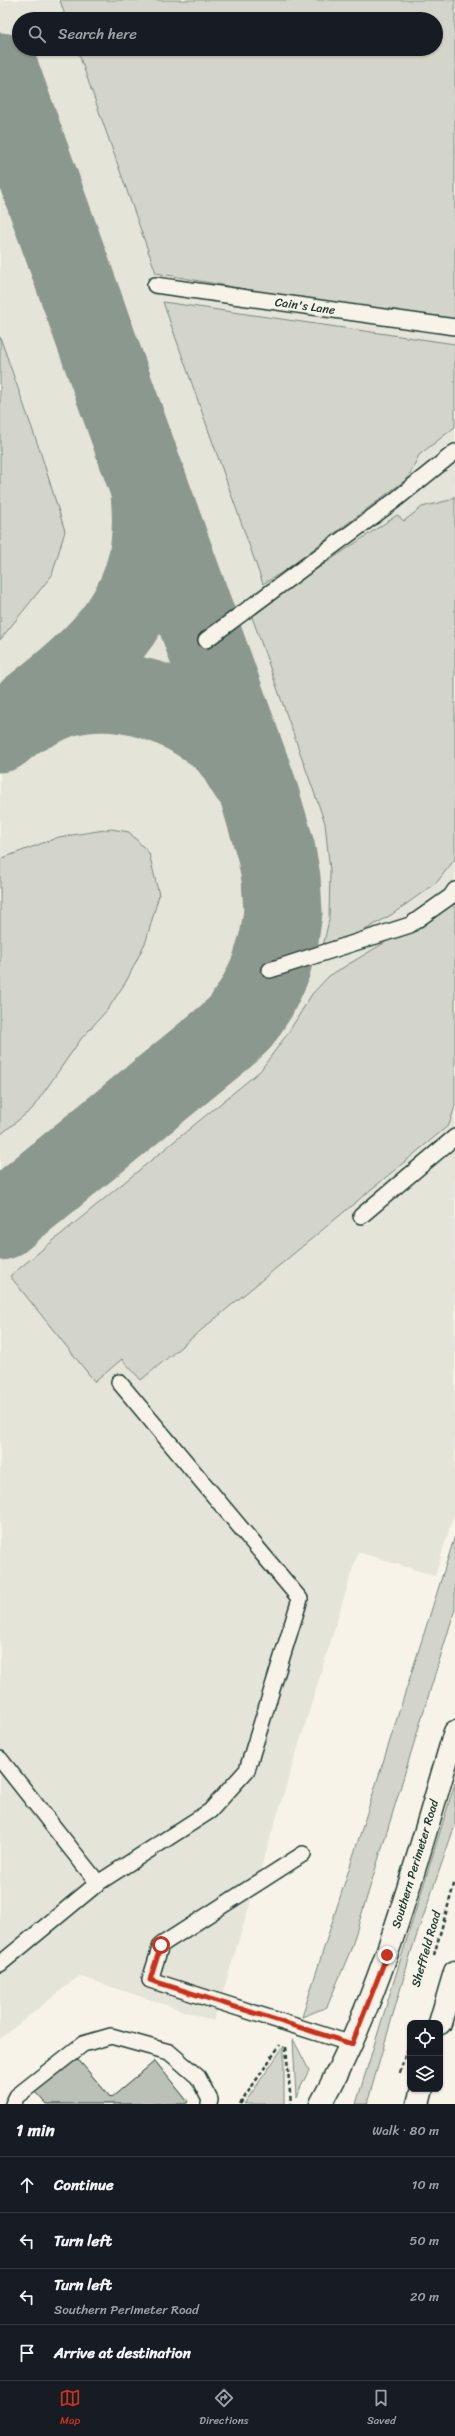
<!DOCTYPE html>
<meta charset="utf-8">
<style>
:root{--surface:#171b24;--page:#20242c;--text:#f1f3f6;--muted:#9ea1a6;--line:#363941;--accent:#c8321e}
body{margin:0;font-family:Sriracha,sans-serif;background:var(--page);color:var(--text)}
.controls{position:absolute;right:12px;bottom:12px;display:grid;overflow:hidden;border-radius:8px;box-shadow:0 1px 3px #0004}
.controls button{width:36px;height:36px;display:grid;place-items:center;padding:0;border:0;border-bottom:1px solid var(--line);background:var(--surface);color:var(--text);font:20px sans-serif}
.stop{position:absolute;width:12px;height:12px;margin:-9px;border:3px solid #c8321e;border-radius:50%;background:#fff}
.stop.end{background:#c8321e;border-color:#fff;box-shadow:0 1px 4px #0008}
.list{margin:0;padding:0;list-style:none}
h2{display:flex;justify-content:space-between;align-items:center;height:52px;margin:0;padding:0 16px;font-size:17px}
h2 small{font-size:13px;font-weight:400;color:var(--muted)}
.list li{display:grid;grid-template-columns:26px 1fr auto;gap:12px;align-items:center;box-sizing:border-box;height:56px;padding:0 16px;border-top:1px solid var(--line)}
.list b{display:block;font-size:15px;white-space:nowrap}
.list p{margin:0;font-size:13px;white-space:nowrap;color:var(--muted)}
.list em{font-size:13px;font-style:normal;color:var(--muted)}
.icon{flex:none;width:22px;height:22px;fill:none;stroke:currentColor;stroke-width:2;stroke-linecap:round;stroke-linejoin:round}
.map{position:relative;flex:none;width:455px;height:2104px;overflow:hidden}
.search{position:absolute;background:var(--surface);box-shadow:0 1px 3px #0004;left:12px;right:12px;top:12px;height:44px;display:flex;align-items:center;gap:10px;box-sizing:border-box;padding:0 14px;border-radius:22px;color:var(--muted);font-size:15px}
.sheet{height:276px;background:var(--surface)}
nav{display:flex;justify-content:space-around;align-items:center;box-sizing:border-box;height:56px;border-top:1px solid var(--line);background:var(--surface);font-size:11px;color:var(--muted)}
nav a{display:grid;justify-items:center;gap:2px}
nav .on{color:var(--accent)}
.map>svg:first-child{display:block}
.built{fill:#e5e4d9;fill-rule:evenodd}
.green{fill:#d3d5ca;stroke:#79897f}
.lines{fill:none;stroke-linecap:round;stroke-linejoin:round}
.taxiway{stroke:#8b988e;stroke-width:79}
.building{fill:#bbc1b6;stroke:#1f3d34}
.service-casing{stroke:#1f3d34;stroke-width:18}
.tertiary-casing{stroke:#1f3d34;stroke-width:25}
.trunk-casing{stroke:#1f3d34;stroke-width:25}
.path{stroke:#1f3d34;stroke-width:2.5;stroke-dasharray:4 3;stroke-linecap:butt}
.service{stroke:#f7f3e8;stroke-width:15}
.tertiary{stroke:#f7f3e8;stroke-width:22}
.trunk{stroke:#f7f3e8;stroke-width:22}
.route{stroke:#c8321e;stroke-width:5}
.labels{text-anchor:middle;stroke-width:3;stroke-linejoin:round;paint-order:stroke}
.street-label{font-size:12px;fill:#1f3d34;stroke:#f7f3e8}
</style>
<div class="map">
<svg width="455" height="2104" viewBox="0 0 455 2104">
<rect width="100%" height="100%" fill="#f7f3e8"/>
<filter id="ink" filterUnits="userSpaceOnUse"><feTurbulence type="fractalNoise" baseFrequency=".025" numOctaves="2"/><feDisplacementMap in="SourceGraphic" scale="8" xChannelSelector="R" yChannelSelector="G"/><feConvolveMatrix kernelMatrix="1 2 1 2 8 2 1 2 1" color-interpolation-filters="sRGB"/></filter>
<g filter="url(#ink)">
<path class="built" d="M0 0H455V1511L435 1576 358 1552 214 2021 79 1976 0 2039ZM19 19H436V49H19Z"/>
<g class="green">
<polygon points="60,0 455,0 455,322 365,311 156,273 77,49 436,49 436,19 66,19"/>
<polygon points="163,302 455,344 455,427 419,455 408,478 287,569 263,584"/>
<polygon points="0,337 40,451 65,531 52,575 0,640"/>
<polygon points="455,496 455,859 437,882 391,915 335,947 323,946 329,920 330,871 325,823 252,617 296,583 397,515 404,521 422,507 450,500"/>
<polygon points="111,829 129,832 149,853 159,895 146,941 127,980 108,1009 81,1039 32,1109 0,1135 0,859 59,837"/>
<polygon points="455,895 455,1106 449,1125 141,1380 122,1359 95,1382 10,1276 260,1071 288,1033 312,994 329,976 437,911"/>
<polygon points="455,1536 455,1609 351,1949 327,2007 302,2017"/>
<polygon points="455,1783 455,1825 412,1949 367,2104 356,2104"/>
<polygon points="293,2039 309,2070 296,2097"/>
<polygon points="284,2046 284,2104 244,2104"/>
</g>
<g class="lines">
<g class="taxiway">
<polyline points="0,72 258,790 276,851 281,878 283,912 279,939 270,970 257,997 241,1022 225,1037 0,1221"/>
<path d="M25 715C38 709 52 701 66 697 121 682 184 705 224 741 235 751 242 767 250 778"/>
<path d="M0 733C85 664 163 618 150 494"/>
</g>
</g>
<polygon class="building" points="76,2057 111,2098 155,2061 188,2102 185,2104 46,2104 35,2092"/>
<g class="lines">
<defs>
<g id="service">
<polyline points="155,285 455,327"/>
<polyline points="206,640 394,501 455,452"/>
<polyline points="270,970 410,925 451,896 455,890"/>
<polyline points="361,1216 455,1137"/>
<polyline points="0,1759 98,1883"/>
<polyline points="303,1854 161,1945 150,1980 352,2044"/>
<polyline points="0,1964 98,1883 210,1811 247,1770 300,1599 119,1382"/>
<polyline points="13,2104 17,2096 83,2044 111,2036 169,2052 198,2077 210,2100 209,2104"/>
</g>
<path id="tertiary" d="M321 2104C385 1988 417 1857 455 1732"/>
<g id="trunk">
<polyline points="440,2023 455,1972"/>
<polyline points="418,2104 422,2089"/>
</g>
</defs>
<use href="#service" class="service-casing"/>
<use href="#tertiary" class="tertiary-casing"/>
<use href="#trunk" class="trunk-casing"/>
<g class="path">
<polyline points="434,1955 455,1881"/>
<polyline points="286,2047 291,2104"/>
<polyline points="400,2073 410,2038"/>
<polyline points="240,2104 280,2045"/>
</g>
<use href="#service" class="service"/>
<use href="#tertiary" class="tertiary"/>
<use href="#trunk" class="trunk"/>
</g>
</g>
<g class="lines" filter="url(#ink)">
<polyline class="route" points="161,1945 150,1980 352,2044 387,1955"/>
</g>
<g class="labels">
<g class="street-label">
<text transform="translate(305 306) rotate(8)" y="4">Cain's Lane</text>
<text transform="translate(415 1864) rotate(-73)" y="4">Southern Perimeter Road</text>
<text transform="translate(426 1949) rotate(-74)" y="4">Sheffield Road</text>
</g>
</g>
</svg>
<div class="controls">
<button><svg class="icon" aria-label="locate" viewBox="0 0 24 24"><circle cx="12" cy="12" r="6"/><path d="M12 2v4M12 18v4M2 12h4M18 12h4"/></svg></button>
<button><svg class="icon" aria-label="layers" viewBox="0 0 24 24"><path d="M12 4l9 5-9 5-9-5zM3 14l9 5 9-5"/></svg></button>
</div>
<div class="stop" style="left:161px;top:1945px"></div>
<div class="stop end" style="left:387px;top:1955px"></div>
<div class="search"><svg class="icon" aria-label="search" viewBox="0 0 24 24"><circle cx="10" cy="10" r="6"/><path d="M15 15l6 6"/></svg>Search here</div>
</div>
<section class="sheet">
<h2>1 min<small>Walk · 80 m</small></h2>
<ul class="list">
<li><svg class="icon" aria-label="ahead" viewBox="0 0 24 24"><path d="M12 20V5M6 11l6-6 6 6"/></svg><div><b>Continue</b></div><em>10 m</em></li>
<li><svg class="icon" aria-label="left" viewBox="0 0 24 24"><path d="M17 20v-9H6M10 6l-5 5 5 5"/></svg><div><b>Turn left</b></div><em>50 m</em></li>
<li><svg class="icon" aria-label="left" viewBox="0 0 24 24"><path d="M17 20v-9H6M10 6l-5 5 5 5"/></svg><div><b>Turn left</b><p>Southern Perimeter Road</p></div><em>20 m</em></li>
<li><svg class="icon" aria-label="arrive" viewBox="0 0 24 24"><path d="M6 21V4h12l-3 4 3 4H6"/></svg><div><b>Arrive at destination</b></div></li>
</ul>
</section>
<nav>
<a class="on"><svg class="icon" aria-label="map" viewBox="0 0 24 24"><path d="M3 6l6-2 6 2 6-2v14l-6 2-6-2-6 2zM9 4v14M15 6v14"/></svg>Map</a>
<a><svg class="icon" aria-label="directions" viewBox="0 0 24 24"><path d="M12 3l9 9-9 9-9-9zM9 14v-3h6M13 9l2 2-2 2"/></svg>Directions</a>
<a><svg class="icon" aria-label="saved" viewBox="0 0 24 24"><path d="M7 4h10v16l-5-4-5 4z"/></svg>Saved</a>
</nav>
